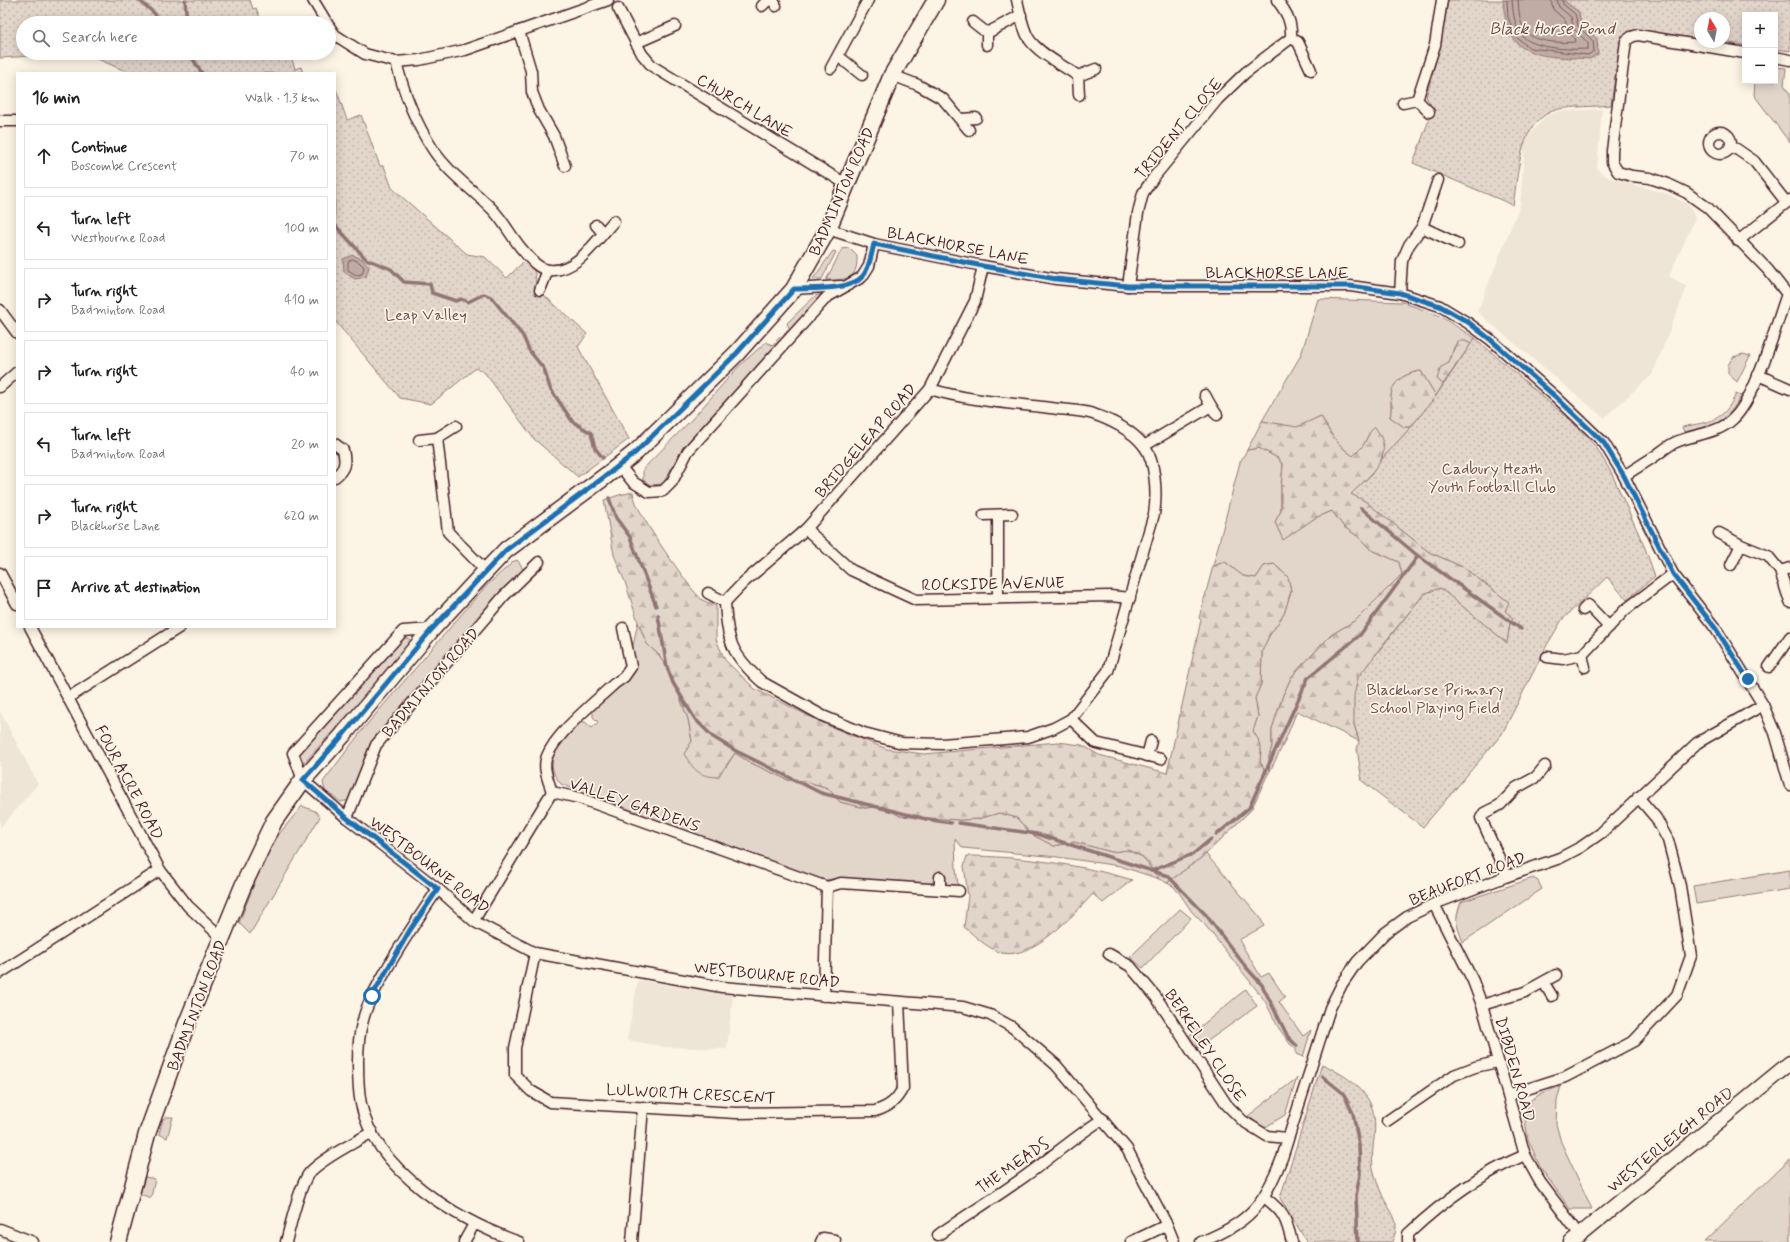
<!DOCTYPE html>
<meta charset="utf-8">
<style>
:root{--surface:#fff;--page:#f2f2f2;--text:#222;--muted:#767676;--line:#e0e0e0}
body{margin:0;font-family:Mynerve,sans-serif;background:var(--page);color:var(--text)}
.controls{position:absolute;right:12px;top:12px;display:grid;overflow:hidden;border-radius:0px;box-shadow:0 2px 10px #0003}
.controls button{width:36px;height:36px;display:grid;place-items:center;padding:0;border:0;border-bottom:1px solid var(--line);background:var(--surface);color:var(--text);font:20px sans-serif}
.compass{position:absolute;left:1694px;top:12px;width:36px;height:36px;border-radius:50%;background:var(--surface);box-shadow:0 2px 10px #0003;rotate:350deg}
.stop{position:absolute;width:12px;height:12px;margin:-9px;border:3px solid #1f6fb2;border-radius:50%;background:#fff}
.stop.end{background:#1f6fb2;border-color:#fff;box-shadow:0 1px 4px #0008}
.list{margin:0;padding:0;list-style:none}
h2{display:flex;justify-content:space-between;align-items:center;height:52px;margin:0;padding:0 16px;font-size:17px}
h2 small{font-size:13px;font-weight:400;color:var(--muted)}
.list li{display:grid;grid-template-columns:26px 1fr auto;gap:12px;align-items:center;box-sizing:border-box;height:64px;margin:0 8px 8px;padding:0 8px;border:1px solid var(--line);border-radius:0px}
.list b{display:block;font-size:15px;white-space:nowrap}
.list p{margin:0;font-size:13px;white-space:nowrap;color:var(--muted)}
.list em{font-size:13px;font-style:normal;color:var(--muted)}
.icon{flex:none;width:22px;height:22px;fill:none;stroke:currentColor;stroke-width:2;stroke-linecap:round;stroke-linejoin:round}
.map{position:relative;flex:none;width:1790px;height:1242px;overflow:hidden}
.search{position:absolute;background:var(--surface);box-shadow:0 2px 10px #0003;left:16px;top:16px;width:320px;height:44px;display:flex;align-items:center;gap:10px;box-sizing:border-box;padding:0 14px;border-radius:22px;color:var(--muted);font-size:15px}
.panel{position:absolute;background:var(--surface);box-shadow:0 2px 10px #0003;left:16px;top:72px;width:320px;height:556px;border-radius:0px}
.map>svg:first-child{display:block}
.built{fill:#eee5d7}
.green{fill:#e2d5ca;stroke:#967a7a}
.forest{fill:url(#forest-firs);stroke:#967a7a}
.park{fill:url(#park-dots);stroke:#967a7a}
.water{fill:#c0aca5;stroke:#917474}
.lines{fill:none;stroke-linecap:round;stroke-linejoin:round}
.shore{stroke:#79575c;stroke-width:1}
.stream{stroke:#917474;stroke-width:3.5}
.street-casing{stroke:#4a1f2b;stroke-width:13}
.secondary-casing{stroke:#4a1f2b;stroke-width:17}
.primary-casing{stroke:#4a1f2b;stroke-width:19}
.street{stroke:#fcf5e5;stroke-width:10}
.secondary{stroke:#fcf5e5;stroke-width:14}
.primary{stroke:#fcf5e5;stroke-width:16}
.route{stroke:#1f6fb2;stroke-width:5}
.labels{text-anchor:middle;stroke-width:3.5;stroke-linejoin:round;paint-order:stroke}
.street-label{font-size:16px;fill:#4a1f2b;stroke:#fcf5e5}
.park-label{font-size:16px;fill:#704c53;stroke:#fcf5e5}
.water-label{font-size:17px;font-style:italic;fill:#6d4950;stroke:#fcf5e5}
</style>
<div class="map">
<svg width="1790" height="1242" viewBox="0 0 1790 1242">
<defs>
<pattern id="forest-firs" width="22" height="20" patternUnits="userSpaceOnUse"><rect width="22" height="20" fill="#e2d5ca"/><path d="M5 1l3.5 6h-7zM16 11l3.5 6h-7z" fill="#c3b6ae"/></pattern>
<pattern id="park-dots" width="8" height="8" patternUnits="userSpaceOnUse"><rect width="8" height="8" fill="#e2d5ca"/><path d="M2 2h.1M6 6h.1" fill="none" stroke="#c3b6ae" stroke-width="1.8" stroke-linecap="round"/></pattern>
</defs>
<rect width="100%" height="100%" fill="#fcf5e5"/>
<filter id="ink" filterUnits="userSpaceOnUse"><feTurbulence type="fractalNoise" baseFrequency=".025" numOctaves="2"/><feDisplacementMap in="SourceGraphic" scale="8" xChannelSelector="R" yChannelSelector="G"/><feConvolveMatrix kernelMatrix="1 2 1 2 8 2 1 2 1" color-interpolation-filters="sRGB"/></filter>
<g filter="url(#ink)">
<g class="built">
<polygon points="1602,109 1597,168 1600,172 1609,178 1665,193 1690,205 1695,219 1669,276 1687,287 1652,375 1604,418 1477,312 1520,205 1525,143 1528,137 1545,117 1559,111"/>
<polygon points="0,711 38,784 0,828"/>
<polygon points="638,980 733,995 727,1049 665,1047 627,1040"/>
</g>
<g class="green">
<polygon points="1775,67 1786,68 1784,85 1790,94 1790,143 1754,95 1755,81 1775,81"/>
<path d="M849 248 857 256C858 280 846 280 826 280L842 249Z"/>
<polygon points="833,251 836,252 822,279 813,279"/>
<polygon points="822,294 686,444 673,465 663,484 650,485 643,480 643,469 693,418 738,367 766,342 772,345 789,328 787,323 815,296"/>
<path d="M1318 299 1402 302 1438 315 1475 338 1471 344 1465 341 1454 347 1449 363 1437 379 1443 384 1436 396 1421 371C1406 373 1391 381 1391 398 1391 406 1392 409 1390 417L1404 427H1411L1382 459 1384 444 1370 432 1363 446 1353 456C1338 446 1329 432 1321 416L1297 428 1262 421 1301 355Z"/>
<polygon points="1743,354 1750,356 1737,382 1728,374 1728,365 1733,357"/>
<path d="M1736 394 1741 396C1724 426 1716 424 1684 432L1682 427C1711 421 1722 423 1736 394Z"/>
<polygon points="1259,448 1278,458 1283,466 1281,486 1281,511 1275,522 1283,539 1315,518 1332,511 1344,527 1359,537 1370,549 1399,562 1402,574 1356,620 1331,635 1292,676 1283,695 1272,729 1272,746 1269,757 1270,771 1268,774 1260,762 1261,750 1253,731 1258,716 1255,698 1261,684 1262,651 1269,636 1284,614 1291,591 1288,577 1274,564 1264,566 1256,578 1243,576 1225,562 1213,566 1240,462 1247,450"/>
<polygon points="517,560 521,565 523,570 498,595 374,743 353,795 349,800 341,802 325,791 323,782 363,729 485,587 514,561"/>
<path d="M638 622 647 644 660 656 675 684 688 719 692 741 726 767 735 753 751 763 788 780 805 781 828 788 840 802 865 808 883 806 900 816 960 820 978 819 999 813 1017 818 1031 834 1054 846 1074 842 1112 852 1127 850 1143 857 1159 879 1120 866 1057 857 963 848 955 839 956 868 958 886 946 885 943 883 942 875 935 874 933 882 929 885 839 878 826 880 811 877 561 784C539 759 563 739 581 722H585L592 728 598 722 593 717V710L628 680 635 671V659L632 650Z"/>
<polygon points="407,638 414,642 304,763 300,760 298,755 306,744 400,639"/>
<polygon points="302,806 315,811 320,817 250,934 239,923 261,866 279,834"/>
<polygon points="1206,854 1260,917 1264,926 1239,940 1261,977 1269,973 1285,997 1279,1002 1303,1036 1311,1030 1303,1057 1296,1054 1296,1049 1290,1044 1278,1027 1265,1001 1252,984 1205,925 1192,912 1180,894 1173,886 1167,883"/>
<polygon points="1790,870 1790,889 1696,904 1693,886"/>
<path d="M1533 878 1538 881 1542 889 1463 942C1456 923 1454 922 1461 902Z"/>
<polygon points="1180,909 1191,918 1143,968 1130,957"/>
<polygon points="1246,989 1257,1006 1198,1048 1189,1036"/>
<polygon points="1297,1078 1285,1115 1264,1128 1248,1116"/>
<polygon points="1561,1086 1557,1101 1556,1124 1561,1142 1592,1209 1570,1209 1540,1167 1528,1139 1524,1114 1531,1100 1542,1093"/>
<polygon points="166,1117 173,1117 167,1138 159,1134 163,1119"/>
<polygon points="1790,1159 1790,1242 1704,1242 1779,1169"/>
<polygon points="145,1177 155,1179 151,1198 140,1194"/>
</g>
<g class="forest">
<polygon points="1457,341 1465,341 1471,344 1443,384 1437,379 1441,367 1449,363"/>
<path d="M1421 371 1436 396 1411 427H1404L1390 417C1392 409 1391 406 1391 398 1391 381 1406 373 1421 371Z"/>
<path d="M1321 416C1329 432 1338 446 1353 456L1363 446 1370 432 1375 427C1397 457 1371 473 1352 494L1365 501 1429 552 1463 567 1509 602 1513 618 1510 623 1507 643 1440 588 1424 594 1376 653 1354 724 1359 741 1297 711 1284 743 1270 771 1269 757 1272 746V729L1283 695 1292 676 1331 635 1356 620 1402 574 1399 562 1370 549 1359 537 1344 527 1332 511 1315 518 1283 540 1275 522 1281 511V486L1283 466 1278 458 1259 448 1247 450 1262 421 1297 427Z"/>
<path d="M633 492C634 511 679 571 692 589L702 600 716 606V639L725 660 755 689 829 726 887 749 924 754 1058 742 1082 745 1099 755 1167 773 1201 620 1199 618 1213 566 1225 562 1243 576 1256 578 1264 566 1274 564 1288 577 1291 591 1284 614 1269 636 1262 651 1261 684 1255 698 1258 716 1253 731 1258 739 1261 750 1260 762 1268 774 1251 810 1206 854 1167 883 1159 879 1143 857 1128 850 1112 852 1074 842 1054 846 1031 834 1017 818 999 813 978 819 960 820 900 816 883 806 865 808 840 802 828 788 805 781 788 780 751 763 735 753 718 777C698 776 695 771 684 754L692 741 688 719 675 684 660 656 647 644 638 622 625 582 614 555 604 500 619 495Z"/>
<path d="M967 856C1017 856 1085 865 1132 880L1103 903 1093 894C1074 914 1033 960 1002 953 988 949 975 936 964 927L968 896 964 866Z"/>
</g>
<g class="park">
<polygon points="0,0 250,0 253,9 256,8 262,23 23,23 23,53 77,53 0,58"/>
<path d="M1448 0H1790V51L1775 49V15H1745V45L1722 42H1724V18H1700V39L1633 31 1621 36 1611 105C1594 107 1575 106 1559 109 1518 119 1519 172 1513 205L1413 163 1433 109 1426 97 1440 46Z"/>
<polygon points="84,53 290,53 295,69 301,67 303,73 126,73 123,70"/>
<path d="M335 86 347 120 361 115 380 166H384L392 188 467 254 485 257 507 278 525 260C535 270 537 273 535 287L587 334 578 347 629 439 578 477 534 439 485 373 476 368 431 404 400 398 335 321Z"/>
<polygon points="1475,338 1572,422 1596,447 1611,472 1645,548 1655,576 1627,600 1607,577 1562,620 1547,645 1502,734 1423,827 1362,781 1357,749 1359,741 1354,724 1354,696 1358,677 1424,594 1440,588 1507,643 1510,623 1513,618 1505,611 1509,602 1463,567 1429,552 1365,501 1351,494 1371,475 1382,459 1411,427 1436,396"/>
<path d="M1322 1064C1339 1072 1360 1084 1369 1101 1381 1123 1370 1145 1373 1168 1375 1177 1379 1188 1383 1197 1387 1206 1397 1217 1396 1227 1396 1232 1394 1237 1392 1242H1307L1280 1198Z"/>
</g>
<g class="water">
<path d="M1503 0H1563L1579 12 1581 24 1597 39 1598 54 1590 59C1540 55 1507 62 1503 0Z"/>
<polygon points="353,255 362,259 369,267 366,277 355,279 344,272 343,259"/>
</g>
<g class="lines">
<g class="shore">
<polyline points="1507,0 1508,17 1516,37 1530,48 1588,55 1594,51 1593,41 1578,26 1575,14 1563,4 1562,0"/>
<path d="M1512 0C1513 11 1514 23 1520 33 1529 49 1571 50 1588 49V43L1574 29 1571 17 1559 7 1557 0"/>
<path d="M1518 0C1519 10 1519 22 1525 30 1534 43 1561 43 1575 42L1576 40 1568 31 1565 20 1553 9 1551 0"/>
<polygon points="353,259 359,262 364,267 362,274 356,275 348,270 348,262"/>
</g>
<g class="stream">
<polyline points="139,0 154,13 162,23"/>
<polyline points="185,0 187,23"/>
<polyline points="189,53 202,73"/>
<polyline points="335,225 366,259 391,269 404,282 430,284 432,293 456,301 461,299 468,302 484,294 491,297 523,336 529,350 544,369 550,388 572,421 591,433 595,448 603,458"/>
<polyline points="609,498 616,518 630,537 656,606"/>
<polyline points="1361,508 1418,556 1521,629"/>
<polyline points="658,615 667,667 673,683 695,719 713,737 736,751 821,793 926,819 951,823"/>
<polyline points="959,823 1037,834 1168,876 1206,915 1245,966 1262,985 1288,1037 1297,1046"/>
<polyline points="1216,835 1249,808 1308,678 1360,635 1418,556"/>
<polyline points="1151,871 1193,854 1211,839"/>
<polyline points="1322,1076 1343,1093 1353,1113 1359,1145 1360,1174 1356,1196 1358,1242"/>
</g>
<defs>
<g id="street">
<polyline points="313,0 327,23"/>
<polyline points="773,0 776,6"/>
<path d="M1017 0C1020 12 1022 28 1029 39 1038 53 1064 66 1078 76"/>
<polyline points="762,6 768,0"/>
<polyline points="618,8 642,54 652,66 846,184"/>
<polyline points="973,22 987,33 987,45"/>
<polyline points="329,26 335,35 365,54 396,62 419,60 465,50 608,0"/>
<polyline points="519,31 531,71 532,92 539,110 554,136 565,166"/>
<polyline points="987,33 1021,15"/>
<polyline points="1291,38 1298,42 1311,70"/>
<polyline points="636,43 675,26"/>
<polyline points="838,56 862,75"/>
<polyline points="1775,57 1790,60"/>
<path d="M396 62C404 93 415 122 432 148 447 172 472 189 492 209 503 220 511 236 521 248 528 256 537 269 549 270 577 273 598 238 614 221"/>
<polyline points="831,68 868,0"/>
<polyline points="892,75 918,85 943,99 969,130"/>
<polyline points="1079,95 1078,76 1096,69"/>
<polyline points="1417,100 1429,112"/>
<polyline points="1403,103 1417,100 1435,45 1442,0"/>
<polyline points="961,119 976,118"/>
<polyline points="0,121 17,121"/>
<circle cx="1720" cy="143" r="11"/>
<polyline points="1732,146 1754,161 1786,202"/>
<polyline points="596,225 603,233"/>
<polyline points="1422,227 1458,244"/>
<polyline points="828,229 874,244 983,266 1056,279 1128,286 1350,286 1400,293 1440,306 1468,323 1491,340 1557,398 1604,443 1624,476 1673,574 1716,629 1763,705 1775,733 1790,785"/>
<polyline points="1738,241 1790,200"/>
<path d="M1128 286 1138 213 1143 193 1154 177 1218 99 1245 73 1291 38C1292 22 1287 13 1277 0"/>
<polyline points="794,289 841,286"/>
<polyline points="540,290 548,270"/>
<polyline points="1400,293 1402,261 1409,245 1422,227 1438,180"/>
<polyline points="0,310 17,333"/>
<polyline points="1758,375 1790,389"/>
<polyline points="0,387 17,372"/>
<path d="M930 389C969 401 1010 403 1050 408 1064 410 1080 410 1093 414 1111 420 1133 431 1144 446 1156 461 1157 496 1154 514L1108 671 1071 719 1096 743 1161 759"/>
<polyline points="1211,406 1217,415"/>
<polyline points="456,426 437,438 448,532 486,571"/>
<polyline points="419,440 437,438"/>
<path d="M335 444 343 450C346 463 345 469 335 477"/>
<polyline points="1144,446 1211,406 1205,395"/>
<polyline points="619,465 633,482 649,492 663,491 672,482 688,451 827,297 862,277 869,266 874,244"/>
<path d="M1624 476C1633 470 1643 464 1652 458 1660 453 1666 447 1674 443 1693 434 1718 434 1733 419 1756 398 1776 325 1787 294L1768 270 1708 208 1687 193 1668 184 1650 178 1632 176 1618 172 1612 162V151L1626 41 1631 37 1638 35 1745 53"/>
<polyline points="984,515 1012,514"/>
<polyline points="806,529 851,570 916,600 1110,596 1130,598"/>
<polyline points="1719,533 1741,545 1768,556 1780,571 1790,602"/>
<polyline points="1731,565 1741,545"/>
<polyline points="1780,571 1790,568"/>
<polyline points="0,573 17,604"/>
<polyline points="708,593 725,602"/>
<polyline points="998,598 998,515"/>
<polyline points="725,602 744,582 806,529 930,389 975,301 983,266"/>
<path d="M725 602C727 642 732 655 762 682L823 716 864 733 902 743 942 744 1028 737 1054 728 1071 719"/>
<polyline points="1583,610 1588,605 1609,627"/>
<polyline points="30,627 160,870 188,906 222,938"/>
<polyline points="432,629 403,631 293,753 303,780 347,818 438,889 475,922 535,953 722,987 963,1007 990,1015 1012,1027 1056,1065 1127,1149 1167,1225 1174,1242"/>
<polyline points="1582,655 1585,667"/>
<polyline points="1547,657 1563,659 1582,655 1625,610 1673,574"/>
<polyline points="1769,667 1790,637"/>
<polyline points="68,698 180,627"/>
<polyline points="1147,756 1151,741"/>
<path d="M552 792C549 782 543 770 546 759 554 734 595 702 614 684L624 677 631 667 623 628"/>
<polyline points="347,818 376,745 504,596 539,562"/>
<polyline points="1507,876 1481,818 1484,813 1500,805 1516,788 1536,777 1545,766"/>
<path d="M438 889C419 917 399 946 383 976 375 990 367 1004 363 1020 359 1033 358 1048 358 1062 358 1076 358 1090 361 1104 375 1171 459 1221 519 1242"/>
<polyline points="940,889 940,877"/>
<polyline points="1434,904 1473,981 1482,1005 1525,1155 1540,1182 1580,1235"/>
<polyline points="474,920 552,792 579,798 827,887 841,883 959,891"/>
<path d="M535 953 515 1048V1075L531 1091 550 1102 736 1113 875 1111C889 1107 896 1101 903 1088L899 1002"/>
<polyline points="1109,954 1130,966 1156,997 1227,1105 1243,1121 1267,1136 1287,1138"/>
<polyline points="0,973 160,870"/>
<polyline points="1544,983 1552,996"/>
<polyline points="824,996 827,887"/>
<polyline points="1482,1005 1525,992 1556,975"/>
<polyline points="1508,1095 1565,1077 1634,1041 1677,995 1691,956 1680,886 1668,840 1656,818 1638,797"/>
<polyline points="1387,1121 1454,1075 1475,1067 1497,1062"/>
<path d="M1264 1197C1284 1212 1286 1218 1292 1242"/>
<polyline points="0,1229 33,1242"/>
<path d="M938 1235C967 1215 996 1197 1024 1177 1051 1158 1075 1136 1103 1119"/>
<path d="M286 1242C290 1227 300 1183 310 1172 326 1156 353 1144 372 1132"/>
<polyline points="464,1242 474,1224"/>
<polyline points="632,1242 643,1107"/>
<polyline points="821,1242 823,1238 835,1240"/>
<polyline points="1131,1242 1167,1225"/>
<path d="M1201 1242C1249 1223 1264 1205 1282 1158L1330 1008 1342 984 1357 962 1385 933 1407 917 1434 904 1505 877 1560 858 1581 847 1601 833 1697 743 1763 705"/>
<path d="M1408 1242V1234C1443 1201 1480 1174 1525 1155"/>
</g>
<polyline id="secondary" points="1571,1242 1790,1063"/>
<polyline id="primary" points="118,1242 147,1134 187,1023 243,886 274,821 303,780 343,735 432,629 484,573 506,550 607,475 636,452 737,353 794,289 828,229 892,75 936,0"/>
</defs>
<use href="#street" class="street-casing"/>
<use href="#secondary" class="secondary-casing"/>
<use href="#primary" class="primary-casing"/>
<use href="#street" class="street"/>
<use href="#secondary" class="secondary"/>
<use href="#primary" class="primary"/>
</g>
</g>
<g class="lines" filter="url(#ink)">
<path class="route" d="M372 996 410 930 438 889 347 818 303 780 343 735 432 629 506 550 607 475 636 452 737 353 794 289C812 288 850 291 863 276 870 267 871 255 874 244L983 266 1056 279 1128 286H1350L1400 293 1440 306 1468 322 1491 340 1557 398 1604 443 1624 476 1673 574 1716 629 1748 679"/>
</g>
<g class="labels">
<g class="street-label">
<text transform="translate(745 105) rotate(31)" y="6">CHURCH LANE</text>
<text transform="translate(1178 128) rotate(-50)" y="6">TRIDENT CLOSE</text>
<text transform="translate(841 191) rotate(-66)" y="6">BADMINTON ROAD</text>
<text transform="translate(958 245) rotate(11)" y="6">BLACKHORSE LANE</text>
<text x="1277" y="278">BLACKHORSE LANE</text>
<text transform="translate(865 440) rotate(-49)" y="6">BRIDGELEAP ROAD</text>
<text transform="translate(993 583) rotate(-1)" y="6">ROCKSIDE AVENUE</text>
<text transform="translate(430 682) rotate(-49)" y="6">BADMINTON ROAD</text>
<text transform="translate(130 782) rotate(62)" y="6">FOUR ACRE ROAD</text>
<text transform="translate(635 804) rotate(19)" y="6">VALLEY GARDENS</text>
<text transform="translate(430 864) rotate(38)" y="6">WESTBOURNE ROAD</text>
<text transform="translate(1467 878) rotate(-21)" y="6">BEAUFORT ROAD</text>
<text transform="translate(767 974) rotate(6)" y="6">WESTBOURNE ROAD</text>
<text transform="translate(196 1005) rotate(-69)" y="6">BADMINTON ROAD</text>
<text transform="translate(1206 1045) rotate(56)" y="6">BERKELEY CLOSE</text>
<text transform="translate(1516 1069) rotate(74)" y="6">DIBDEN ROAD</text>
<text transform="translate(691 1093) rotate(3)" y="6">LULWORTH CRESCENT</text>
<text transform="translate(1670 1139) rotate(-39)" y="6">WESTERLEIGH ROAD</text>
<text transform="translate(1012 1165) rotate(-35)" y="6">THE MEADS</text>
</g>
<g class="park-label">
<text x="426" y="320">Leap Valley</text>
<text x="1492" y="474">Cadbury Heath<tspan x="1492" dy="18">Youth Football Club</tspan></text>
<text x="1435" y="695">Blackhorse Primary<tspan x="1435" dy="18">School Playing Field</tspan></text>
</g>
<g class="water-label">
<text x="1552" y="34">Black Horse Pond</text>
</g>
</g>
</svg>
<div class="controls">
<button>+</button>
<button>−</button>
</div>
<svg class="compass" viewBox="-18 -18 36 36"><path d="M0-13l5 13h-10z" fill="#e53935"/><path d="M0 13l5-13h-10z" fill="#767676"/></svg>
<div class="stop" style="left:372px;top:996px"></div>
<div class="stop end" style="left:1748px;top:679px"></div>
<div class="search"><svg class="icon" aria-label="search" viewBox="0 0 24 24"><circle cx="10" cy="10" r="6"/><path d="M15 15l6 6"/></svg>Search here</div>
<section class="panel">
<h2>16 min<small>Walk · 1.3 km</small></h2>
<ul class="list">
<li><svg class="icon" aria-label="ahead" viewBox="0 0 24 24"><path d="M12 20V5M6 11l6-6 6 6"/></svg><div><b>Continue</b><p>Boscombe Crescent</p></div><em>70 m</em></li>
<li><svg class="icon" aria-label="left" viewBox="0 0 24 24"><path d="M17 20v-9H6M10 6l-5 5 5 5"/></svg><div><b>Turn left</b><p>Westbourne Road</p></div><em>100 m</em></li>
<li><svg class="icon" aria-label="right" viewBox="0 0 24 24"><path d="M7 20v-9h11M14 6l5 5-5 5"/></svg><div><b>Turn right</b><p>Badminton Road</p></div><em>410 m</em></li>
<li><svg class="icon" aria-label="right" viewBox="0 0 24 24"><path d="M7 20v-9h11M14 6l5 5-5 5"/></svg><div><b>Turn right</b></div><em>40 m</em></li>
<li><svg class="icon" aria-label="left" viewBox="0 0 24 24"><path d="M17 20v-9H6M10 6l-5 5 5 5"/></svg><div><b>Turn left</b><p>Badminton Road</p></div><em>20 m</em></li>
<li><svg class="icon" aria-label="right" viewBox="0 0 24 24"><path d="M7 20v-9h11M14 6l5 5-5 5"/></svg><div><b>Turn right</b><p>Blackhorse Lane</p></div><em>620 m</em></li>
<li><svg class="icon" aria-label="arrive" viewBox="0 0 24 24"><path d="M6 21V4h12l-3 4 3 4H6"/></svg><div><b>Arrive at destination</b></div></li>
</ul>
</section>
</div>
